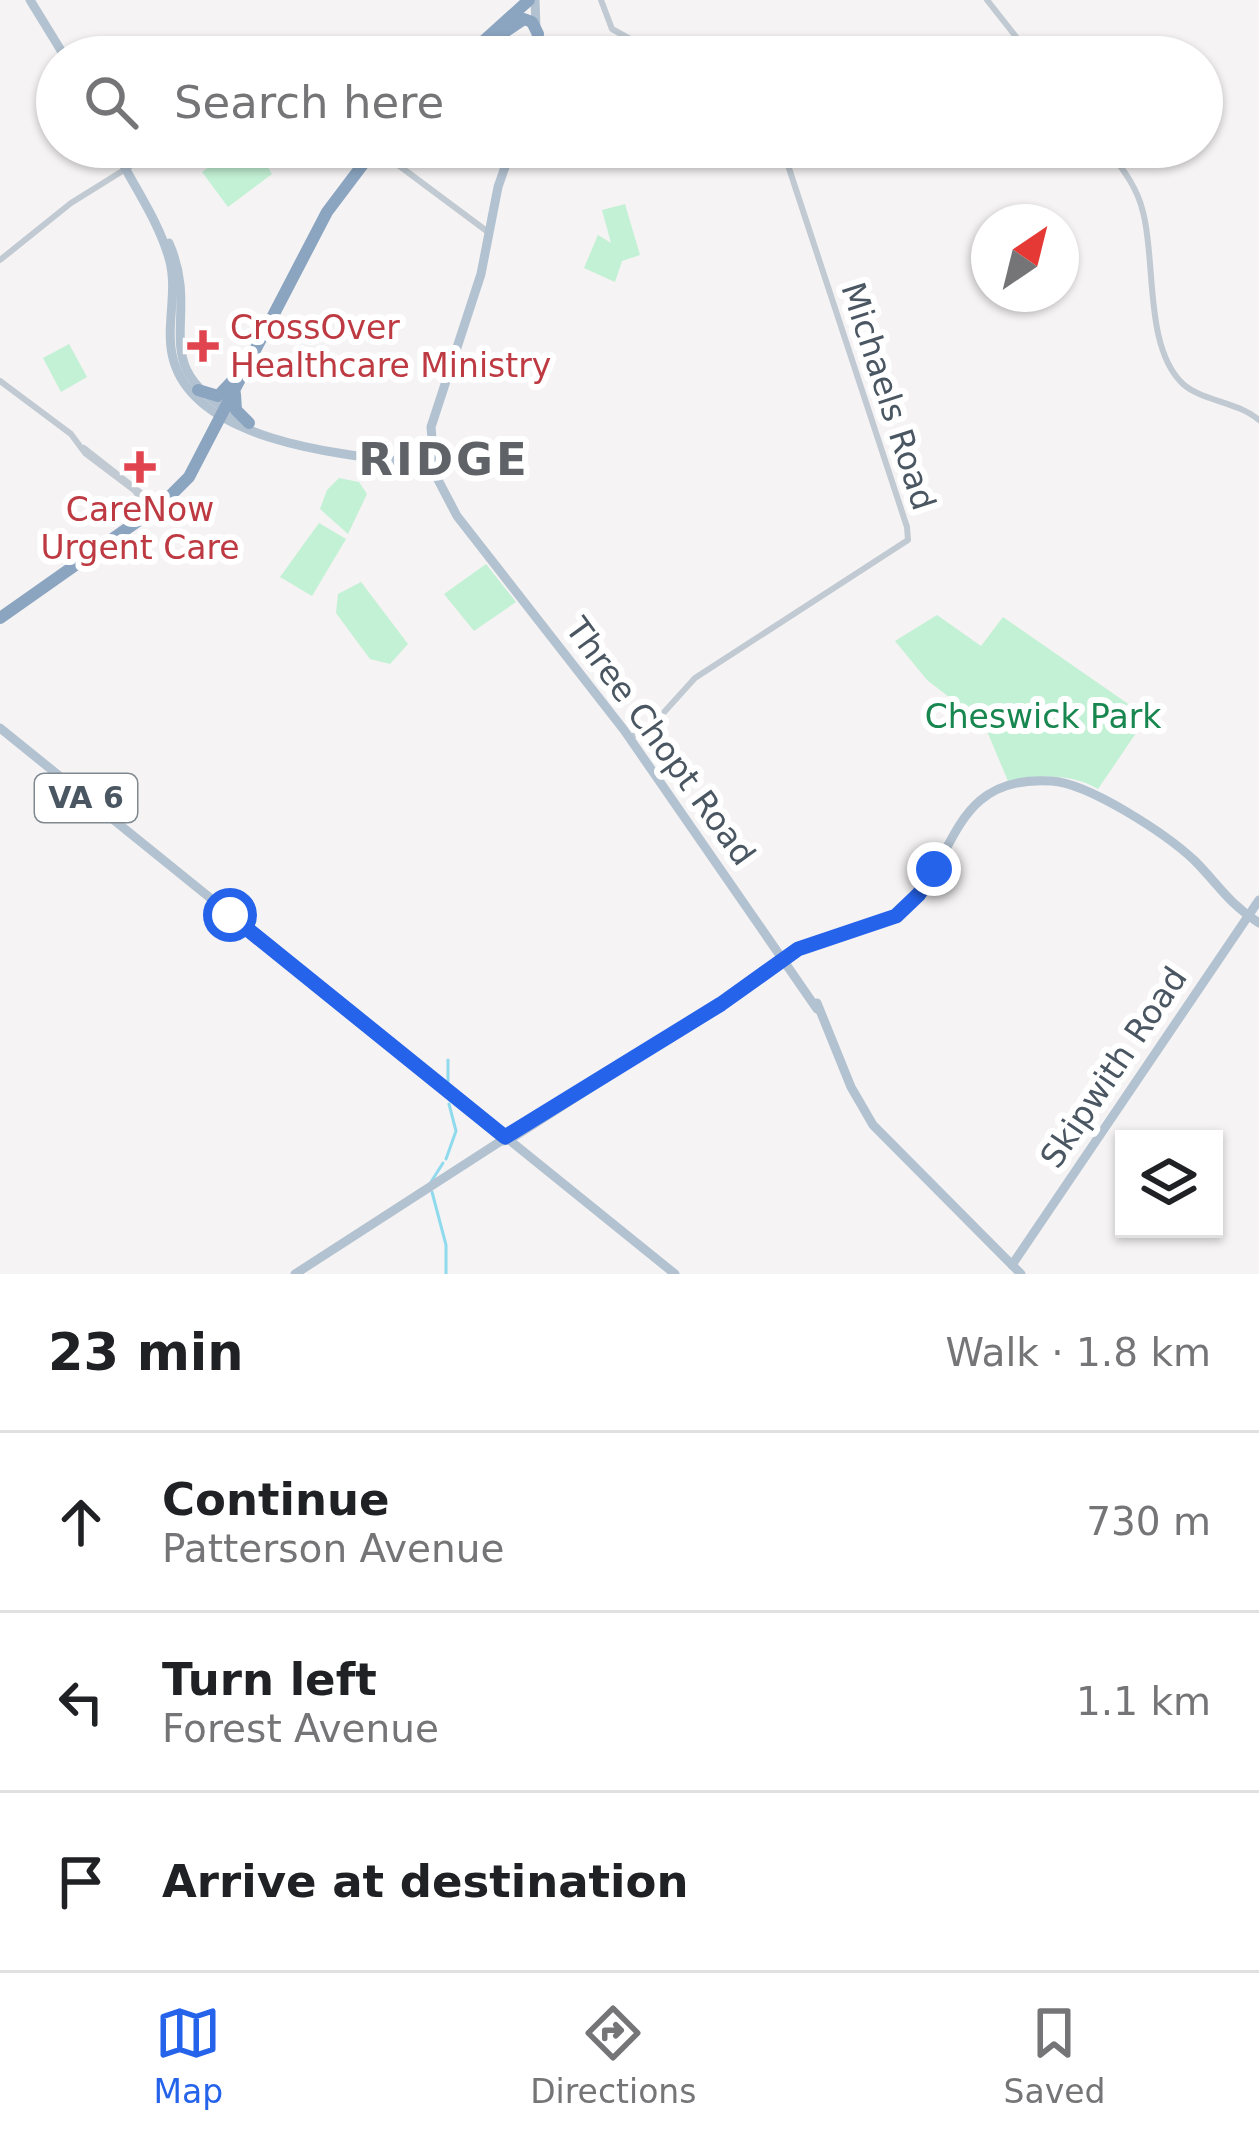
<!DOCTYPE html>
<meta charset="utf-8">
<style>
:root{--surface:#fff;--page:#f2f2f2;--text:#202124;--muted:#757577;--line:#e0e0e0;--accent:#2563eb}
body{margin:0;font-family:"DejaVu Sans",sans-serif;background:var(--page);color:var(--text)}
.controls{position:absolute;right:36px;bottom:36px;display:grid;overflow:hidden;border-radius:0px;box-shadow:0 3px 9px #0004}
.controls button{width:108px;height:108px;display:grid;place-items:center;padding:0;border:0;border-bottom:3px solid var(--line);background:var(--surface);color:var(--text);font:60px sans-serif}
.compass{position:absolute;left:971px;top:204px;width:108px;height:108px;border-radius:50%;background:var(--surface);box-shadow:0 3px 9px #0004;rotate:35deg}
.stop{position:absolute;width:36px;height:36px;margin:-27px;border:9px solid #2563eb;border-radius:50%;background:#fff}
.stop.end{background:#2563eb;border-color:#fff;box-shadow:0 3px 12px #0008}
.list{margin:0;padding:0;list-style:none}
h2{display:flex;justify-content:space-between;align-items:center;height:156px;margin:0;padding:0 48px;font-size:51px}
h2 small{font-size:39px;font-weight:400;color:var(--muted)}
.list li{display:grid;grid-template-columns:78px 1fr auto;gap:36px;align-items:center;box-sizing:border-box;height:180px;padding:0 48px;border-top:3px solid var(--line)}
.list b{display:block;font-size:45px;white-space:nowrap}
.list p{margin:0;font-size:39px;white-space:nowrap;color:var(--muted)}
.list em{font-size:39px;font-style:normal;color:var(--muted)}
.icon{flex:none;width:66px;height:66px;fill:none;stroke:currentColor;stroke-width:2;stroke-linecap:round;stroke-linejoin:round}
.map{position:relative;flex:none;width:1259px;height:1274px;overflow:hidden}
.search{position:absolute;background:var(--surface);box-shadow:0 3px 9px #0004;left:36px;right:36px;top:36px;height:132px;display:flex;align-items:center;gap:30px;box-sizing:border-box;padding:0 42px;border-radius:66px;color:var(--muted);font-size:45px}
.sheet{height:696px;background:var(--surface)}
nav{display:flex;justify-content:space-around;align-items:center;box-sizing:border-box;height:168px;border-top:3px solid var(--line);background:var(--surface);font-size:33px;color:var(--muted)}
nav a{display:grid;justify-items:center;gap:6px}
nav .on{color:var(--accent)}
.map>svg:first-child{display:block}
.green{fill:#c3f1d5}
.lines{fill:none;stroke-linecap:round;stroke-linejoin:round}
.stream{stroke:#90daee;stroke-width:3}
.minor{stroke:#c1cad2;stroke-width:6}
.major{stroke:#b3c2d1;stroke-width:9}
.highway{stroke:#8ba5c1;stroke-width:12}
.route{stroke:#2563eb;stroke-width:15}
.health-dot{fill:#e0444e;stroke:#fff;stroke-width:4.5}
.labels{text-anchor:middle;stroke-width:12;stroke-linejoin:round;paint-order:stroke}
.shield{fill:#fff;stroke:#808990;stroke-width:3}
.shield-label{font-size:30px;font-weight:bold;fill:#4a5661}
.health-label{font-size:33px;fill:#be3a42;stroke:#fff;text-anchor:start}
.street-label{font-size:33px;fill:#4a5661;stroke:#fff}
.park-label{font-size:33px;fill:#17864f;stroke:#fff}
.district-label{font-size:45px;font-weight:bold;letter-spacing:3px;fill:#5f6368;stroke:#fff}
</style>
<div class="map">
<svg width="1259" height="1274" viewBox="0 0 1259 1274">
<rect width="100%" height="100%" fill="#f5f3f3"/>
<g class="green">
<polygon points="236,147 256,147 272,174 228,207 202,172"/>
<polygon points="625,204 640,255 622,261 615,282 584,268 598,235 611,243 602,210"/>
<polygon points="69,344 87,377 61,392 43,358"/>
<polygon points="339,478 359,482 367,494 348,534 320,509 327,490"/>
<polygon points="319,523 346,539 312,596 280,577"/>
<polygon points="486,564 516,602 474,631 444,594"/>
<polygon points="361,582 408,644 390,664 370,659 336,613 338,594"/>
<path d="M937 615 981 646 1003 617 1147 717 1098 789C1070 773 1039 775 1008 781L984 724 927 680 895 641Z"/>
</g>
<g class="lines">
<g class="stream">
<polyline points="448,1060 448,1084"/>
<polyline points="446,1159 456,1131 449,1104"/>
<polyline points="431,1182 443,1163"/>
<polyline points="432,1192 446,1245 446,1274"/>
</g>
<g class="minor">
<polyline points="601,0 612,29 663,57"/>
<polyline points="987,0 1032,57"/>
<path d="M1106 147C1121 167 1137 186 1143 212 1156 260 1144 348 1183 384 1202 401 1236 401 1259 420"/>
<polyline points="378,150 488,232"/>
<polyline points="130,166 153,147"/>
<polyline points="0,260 71,203 161,147"/>
<polyline points="0,381 71,434 85,453 134,490 149,509"/>
<polyline points="84,448 154,503 152,508"/>
<polyline points="630,738 657,720 695,678 908,540 907,527 782,147"/>
</g>
<g class="major">
<polyline points="30,0 65,57"/>
<polyline points="535,0 537,57"/>
<path d="M114 147C132 184 160 222 170 262 178 295 164 330 174 362 200 447 360 456 433 465"/>
<polyline points="512,147 498,187 481,274 431,427 435,474 457,516 624,730 817,1009"/>
<path d="M169 243C204 323 140 364 241 418"/>
<polyline points="0,728 675,1274"/>
<polyline points="817,1003 851,1087 873,1125 1021,1274"/>
<path d="M502 1141 509 1140C579 1096 648 1050 717 1006 746 987 770 964 799 948 832 930 872 935 902 911 957 868 947 774 1051 781 1089 783 1166 834 1194 860 1219 885 1227 902 1259 923"/>
<polyline points="1012,1265 1259,900"/>
<polyline points="295,1274 504,1139"/>
</g>
<g class="highway">
<polyline points="500,35 524,19 532,22 538,34"/>
<polyline points="466,57 529,0"/>
<polyline points="198,390 218,396 235,378"/>
<polyline points="235,394 236,410 249,423"/>
<polyline points="0,618 162,504 189,477 327,212 376,147"/>
</g>
</g>
<g class="lines">
<polyline class="route" points="230,915 505,1137 721,1004 798,949 896,916 919,894 934,869"/>
</g>
<g class="health-dot">
<path d="M197 328h12v12h12v12h-12v12h-12v-12h-12v-12h12z"/>
<path d="M134 449h12v12h12v12h-12v12h-12v-12h-12v-12h12z"/>
</g>
<g class="labels">
<rect class="shield" x="35" y="774" width="102" height="48" rx="9"/>
<g class="shield-label">
<text x="86" y="808">VA 6</text>
</g>
<g class="health-label">
<text x="230" y="339">CrossOver<tspan x="230" dy="38">Healthcare Ministry</tspan></text>
<text x="140" y="521" text-anchor="middle">CareNow<tspan x="140" dy="38">Urgent Care</tspan></text>
</g>
<g class="street-label">
<text transform="translate(889 396) rotate(72)" y="12">Michaels Road</text>
<text transform="translate(661 741) rotate(54)" y="12">Three Chopt Road</text>
<text transform="translate(1113 1067) rotate(-56)" y="12">Skipwith Road</text>
</g>
<g class="park-label">
<text x="1043" y="728">Cheswick Park</text>
</g>
<g class="district-label">
<text x="444" y="475">RIDGE</text>
</g>
</g>
</svg>
<div class="controls">
<button><svg class="icon" aria-label="layers" viewBox="0 0 24 24"><path d="M12 4l9 5-9 5-9-5zM3 14l9 5 9-5"/></svg></button>
</div>
<svg class="compass" viewBox="-18 -18 36 36"><path d="M0-13l5 13h-10z" fill="#e53935"/><path d="M0 13l5-13h-10z" fill="#757577"/></svg>
<div class="stop" style="left:230px;top:915px"></div>
<div class="stop end" style="left:934px;top:869px"></div>
<div class="search"><svg class="icon" aria-label="search" viewBox="0 0 24 24"><circle cx="10" cy="10" r="6"/><path d="M15 15l6 6"/></svg>Search here</div>
</div>
<section class="sheet">
<h2>23 min<small>Walk · 1.8 km</small></h2>
<ul class="list">
<li><svg class="icon" aria-label="ahead" viewBox="0 0 24 24"><path d="M12 20V5M6 11l6-6 6 6"/></svg><div><b>Continue</b><p>Patterson Avenue</p></div><em>730 m</em></li>
<li><svg class="icon" aria-label="left" viewBox="0 0 24 24"><path d="M17 20v-9H6M10 6l-5 5 5 5"/></svg><div><b>Turn left</b><p>Forest Avenue</p></div><em>1.1 km</em></li>
<li><svg class="icon" aria-label="arrive" viewBox="0 0 24 24"><path d="M6 21V4h12l-3 4 3 4H6"/></svg><div><b>Arrive at destination</b></div></li>
</ul>
</section>
<nav>
<a class="on"><svg class="icon" aria-label="map" viewBox="0 0 24 24"><path d="M3 6l6-2 6 2 6-2v14l-6 2-6-2-6 2zM9 4v14M15 6v14"/></svg>Map</a>
<a><svg class="icon" aria-label="directions" viewBox="0 0 24 24"><path d="M12 3l9 9-9 9-9-9zM9 14v-3h6M13 9l2 2-2 2"/></svg>Directions</a>
<a><svg class="icon" aria-label="saved" viewBox="0 0 24 24"><path d="M7 4h10v16l-5-4-5 4z"/></svg>Saved</a>
</nav>
